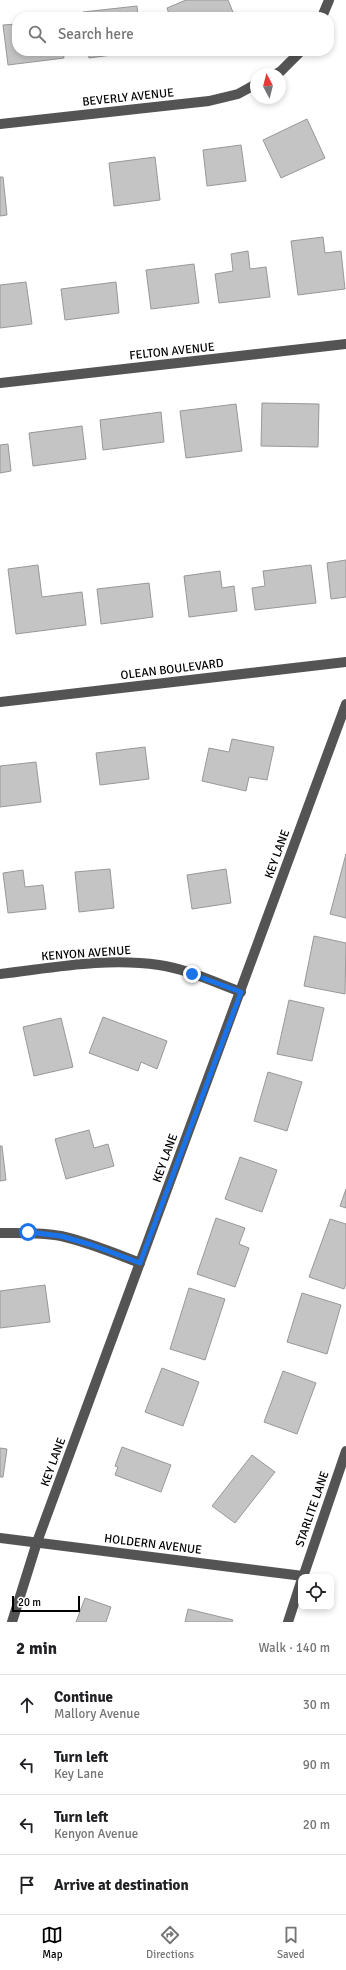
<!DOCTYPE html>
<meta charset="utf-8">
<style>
:root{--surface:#fff;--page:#f6f6f6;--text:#202124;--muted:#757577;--line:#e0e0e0;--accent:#000}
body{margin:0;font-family:Signika,sans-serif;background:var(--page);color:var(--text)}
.controls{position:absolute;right:12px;bottom:12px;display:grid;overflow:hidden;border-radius:8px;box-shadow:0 2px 6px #0003}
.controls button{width:36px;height:36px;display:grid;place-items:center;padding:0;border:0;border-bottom:1px solid var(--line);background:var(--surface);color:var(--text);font:20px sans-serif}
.compass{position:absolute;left:250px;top:68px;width:36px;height:36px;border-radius:50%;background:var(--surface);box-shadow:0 2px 6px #0003;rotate:353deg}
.scale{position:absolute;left:12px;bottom:10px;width:68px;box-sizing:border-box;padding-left:4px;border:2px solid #000;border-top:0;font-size:11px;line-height:14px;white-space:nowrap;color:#000;-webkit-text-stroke:3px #fff;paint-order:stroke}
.stop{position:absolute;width:12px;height:12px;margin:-9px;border:3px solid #1a73e8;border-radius:50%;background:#fff}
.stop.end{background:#1a73e8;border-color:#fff;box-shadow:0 1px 4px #0008}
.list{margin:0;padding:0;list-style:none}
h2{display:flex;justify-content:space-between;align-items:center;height:52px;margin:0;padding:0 16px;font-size:17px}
h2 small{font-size:13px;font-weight:400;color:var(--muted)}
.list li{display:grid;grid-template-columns:26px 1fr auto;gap:12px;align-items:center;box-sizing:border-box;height:60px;padding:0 16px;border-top:1px solid var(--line)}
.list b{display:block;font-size:15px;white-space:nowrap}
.list p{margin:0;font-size:13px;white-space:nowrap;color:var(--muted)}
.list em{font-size:13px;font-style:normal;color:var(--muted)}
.icon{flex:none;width:22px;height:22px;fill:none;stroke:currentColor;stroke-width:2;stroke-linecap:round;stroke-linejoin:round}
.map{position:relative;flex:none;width:346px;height:1622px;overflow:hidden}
.search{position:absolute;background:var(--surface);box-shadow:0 2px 6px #0003;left:12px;right:12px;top:12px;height:44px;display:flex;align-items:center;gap:10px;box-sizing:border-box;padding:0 14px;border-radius:16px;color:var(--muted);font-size:15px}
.sheet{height:292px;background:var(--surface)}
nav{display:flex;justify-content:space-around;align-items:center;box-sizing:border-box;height:56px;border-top:1px solid var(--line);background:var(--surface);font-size:11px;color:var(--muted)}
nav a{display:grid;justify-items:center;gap:2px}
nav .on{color:var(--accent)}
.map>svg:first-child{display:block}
.building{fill:#c4c4c4;stroke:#989898}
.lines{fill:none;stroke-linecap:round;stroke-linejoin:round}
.minor{stroke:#545454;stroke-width:10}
.route{stroke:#1a73e8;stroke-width:5}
.labels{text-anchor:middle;stroke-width:3;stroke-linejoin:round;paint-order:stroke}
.street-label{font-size:12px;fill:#000;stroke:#fff}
</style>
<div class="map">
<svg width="346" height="1622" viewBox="0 0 346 1622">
<rect width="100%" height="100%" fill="#fff"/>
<g class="building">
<polygon points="186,0 228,0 235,17 170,17 167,8"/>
<polygon points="137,6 138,17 84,17 83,12"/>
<polygon points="17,24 17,51 63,51 64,58 8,65 3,25"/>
<polygon points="88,51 143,51 89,58"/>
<polygon points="307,119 325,158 281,178 263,140"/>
<polygon points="241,145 246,181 207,186 203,150"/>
<polygon points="155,157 160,200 114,206 109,163"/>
<polygon points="0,177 3,177 7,215 0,216"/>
<polygon points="323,237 325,253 341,251 345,289 298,295 291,241"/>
<polygon points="248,251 250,269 266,267 270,297 219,303 215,274 233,271 231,254"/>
<polygon points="194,264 199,303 151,309 146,270"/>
<polygon points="26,282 32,324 0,328 0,285"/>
<polygon points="116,282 119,313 65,320 61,289"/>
<polygon points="262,403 319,404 318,447 261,446"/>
<polygon points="236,404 242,451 186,458 180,411"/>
<polygon points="161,412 164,442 103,450 100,420"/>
<polygon points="82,426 86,459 33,466 29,433"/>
<polygon points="8,444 11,471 0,473 0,445"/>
<polygon points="346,560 346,597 331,599 327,563"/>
<polygon points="38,565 42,597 82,592 86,625 16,634 8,569"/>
<polygon points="311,565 316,603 255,610 252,588 265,586 263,571"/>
<polygon points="220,571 222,588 234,586 237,611 189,617 184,576"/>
<polygon points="149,583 153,617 101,624 97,589"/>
<polygon points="232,739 274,747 267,780 249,777 246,791 202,781 209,748 229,752"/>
<polygon points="145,747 149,779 100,785 96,753"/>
<polygon points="36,762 41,802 0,807 0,766"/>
<polygon points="346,854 346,918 330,914"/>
<polygon points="110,869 114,908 79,912 75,872"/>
<polygon points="226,869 231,903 192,909 187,875"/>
<polygon points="23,870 25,887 43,885 46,909 8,913 3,873"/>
<polygon points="314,936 346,943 345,994 304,986"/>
<polygon points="289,1000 324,1008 312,1061 277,1054"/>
<polygon points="103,1017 167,1041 157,1069 141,1062 138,1071 89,1053"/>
<polygon points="61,1018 73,1067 34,1076 23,1027"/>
<polygon points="268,1072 302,1082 287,1131 254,1121"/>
<polygon points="89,1130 94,1148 108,1144 114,1166 66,1179 55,1139"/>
<polygon points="0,1146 2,1146 6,1180 0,1181"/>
<polygon points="240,1157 277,1170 262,1212 225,1199"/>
<polygon points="346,1189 346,1208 340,1206"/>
<polygon points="216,1218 245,1228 239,1244 249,1248 235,1287 197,1274"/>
<polygon points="330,1219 346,1224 346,1284 344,1289 309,1277"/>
<polygon points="45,1285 50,1322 0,1328 0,1291"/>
<polygon points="189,1288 225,1299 205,1360 170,1349"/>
<polygon points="302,1293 341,1305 327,1354 287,1342"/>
<polygon points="162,1368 199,1382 183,1426 145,1412"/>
<polygon points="283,1371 316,1383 297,1434 264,1422"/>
<polygon points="122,1447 171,1465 161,1492 115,1475 118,1467 115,1466"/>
<polygon points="0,1448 7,1449 3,1477 0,1477"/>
<polygon points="252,1455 275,1472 235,1523 212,1506"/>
<polygon points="85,1598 111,1607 106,1622 76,1622"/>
<polygon points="188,1609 233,1620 232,1622 185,1622"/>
</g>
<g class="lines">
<g class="minor">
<polyline points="322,17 329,0"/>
<polyline points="276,74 281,71 301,51"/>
<polyline points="0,124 209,101 238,94 256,84"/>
<polyline points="0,383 346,344"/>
<polyline points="0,702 346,662"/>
<path d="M0 974C52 968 106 957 159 965 187 969 214 982 241 992"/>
<path d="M0 1233C20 1233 41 1232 61 1236 88 1242 114 1253 140 1263"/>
<polyline points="0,1538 303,1576"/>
<polyline points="303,1577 346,1451"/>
<polyline points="12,1622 37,1542 346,704"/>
<polyline points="288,1622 301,1582"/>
</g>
</g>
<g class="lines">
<polyline class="route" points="28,1232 61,1236 92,1245 140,1263 241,992 192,974"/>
</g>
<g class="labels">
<g class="street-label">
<text transform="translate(128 97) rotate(-6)" y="4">BEVERLY AVENUE</text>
<text transform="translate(172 351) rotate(-6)" y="4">FELTON AVENUE</text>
<text transform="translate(172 669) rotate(-7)" y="4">OLEAN BOULEVARD</text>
<text transform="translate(277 854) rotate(-70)" y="4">KEY LANE</text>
<text transform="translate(86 953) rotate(-4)" y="4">KENYON AVENUE</text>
<text transform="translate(165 1158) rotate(-70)" y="4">KEY LANE</text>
<text transform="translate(53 1462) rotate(-70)" y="4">KEY LANE</text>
<text transform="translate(312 1509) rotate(-71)" y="4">STARLITE LANE</text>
<text transform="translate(153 1544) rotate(7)" y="4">HOLDERN AVENUE</text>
</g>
</g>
</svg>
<div class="controls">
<button><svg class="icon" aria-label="locate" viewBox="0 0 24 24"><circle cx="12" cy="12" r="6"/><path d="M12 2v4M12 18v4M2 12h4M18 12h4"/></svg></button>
</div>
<svg class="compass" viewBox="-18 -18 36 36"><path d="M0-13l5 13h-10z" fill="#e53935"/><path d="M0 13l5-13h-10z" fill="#757577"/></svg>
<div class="scale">20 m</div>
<div class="stop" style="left:28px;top:1232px"></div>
<div class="stop end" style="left:192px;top:974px"></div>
<div class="search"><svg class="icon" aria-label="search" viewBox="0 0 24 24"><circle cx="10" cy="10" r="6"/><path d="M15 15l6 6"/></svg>Search here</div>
</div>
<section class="sheet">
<h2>2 min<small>Walk · 140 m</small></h2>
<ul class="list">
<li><svg class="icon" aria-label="ahead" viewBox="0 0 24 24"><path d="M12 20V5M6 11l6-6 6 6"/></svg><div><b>Continue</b><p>Mallory Avenue</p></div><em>30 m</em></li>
<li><svg class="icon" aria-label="left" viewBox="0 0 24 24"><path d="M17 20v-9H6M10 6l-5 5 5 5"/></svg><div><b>Turn left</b><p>Key Lane</p></div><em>90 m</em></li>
<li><svg class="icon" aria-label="left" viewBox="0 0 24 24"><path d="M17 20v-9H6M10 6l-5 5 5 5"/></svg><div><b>Turn left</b><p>Kenyon Avenue</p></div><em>20 m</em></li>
<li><svg class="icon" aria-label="arrive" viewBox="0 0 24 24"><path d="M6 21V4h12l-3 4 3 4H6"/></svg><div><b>Arrive at destination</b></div></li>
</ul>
</section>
<nav>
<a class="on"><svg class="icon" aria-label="map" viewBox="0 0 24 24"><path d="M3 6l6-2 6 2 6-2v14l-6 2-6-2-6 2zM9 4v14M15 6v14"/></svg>Map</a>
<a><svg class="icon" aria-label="directions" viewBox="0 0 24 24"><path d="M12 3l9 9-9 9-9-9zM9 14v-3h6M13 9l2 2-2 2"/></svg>Directions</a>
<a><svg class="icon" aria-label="saved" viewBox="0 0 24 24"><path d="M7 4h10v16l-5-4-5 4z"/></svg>Saved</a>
</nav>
